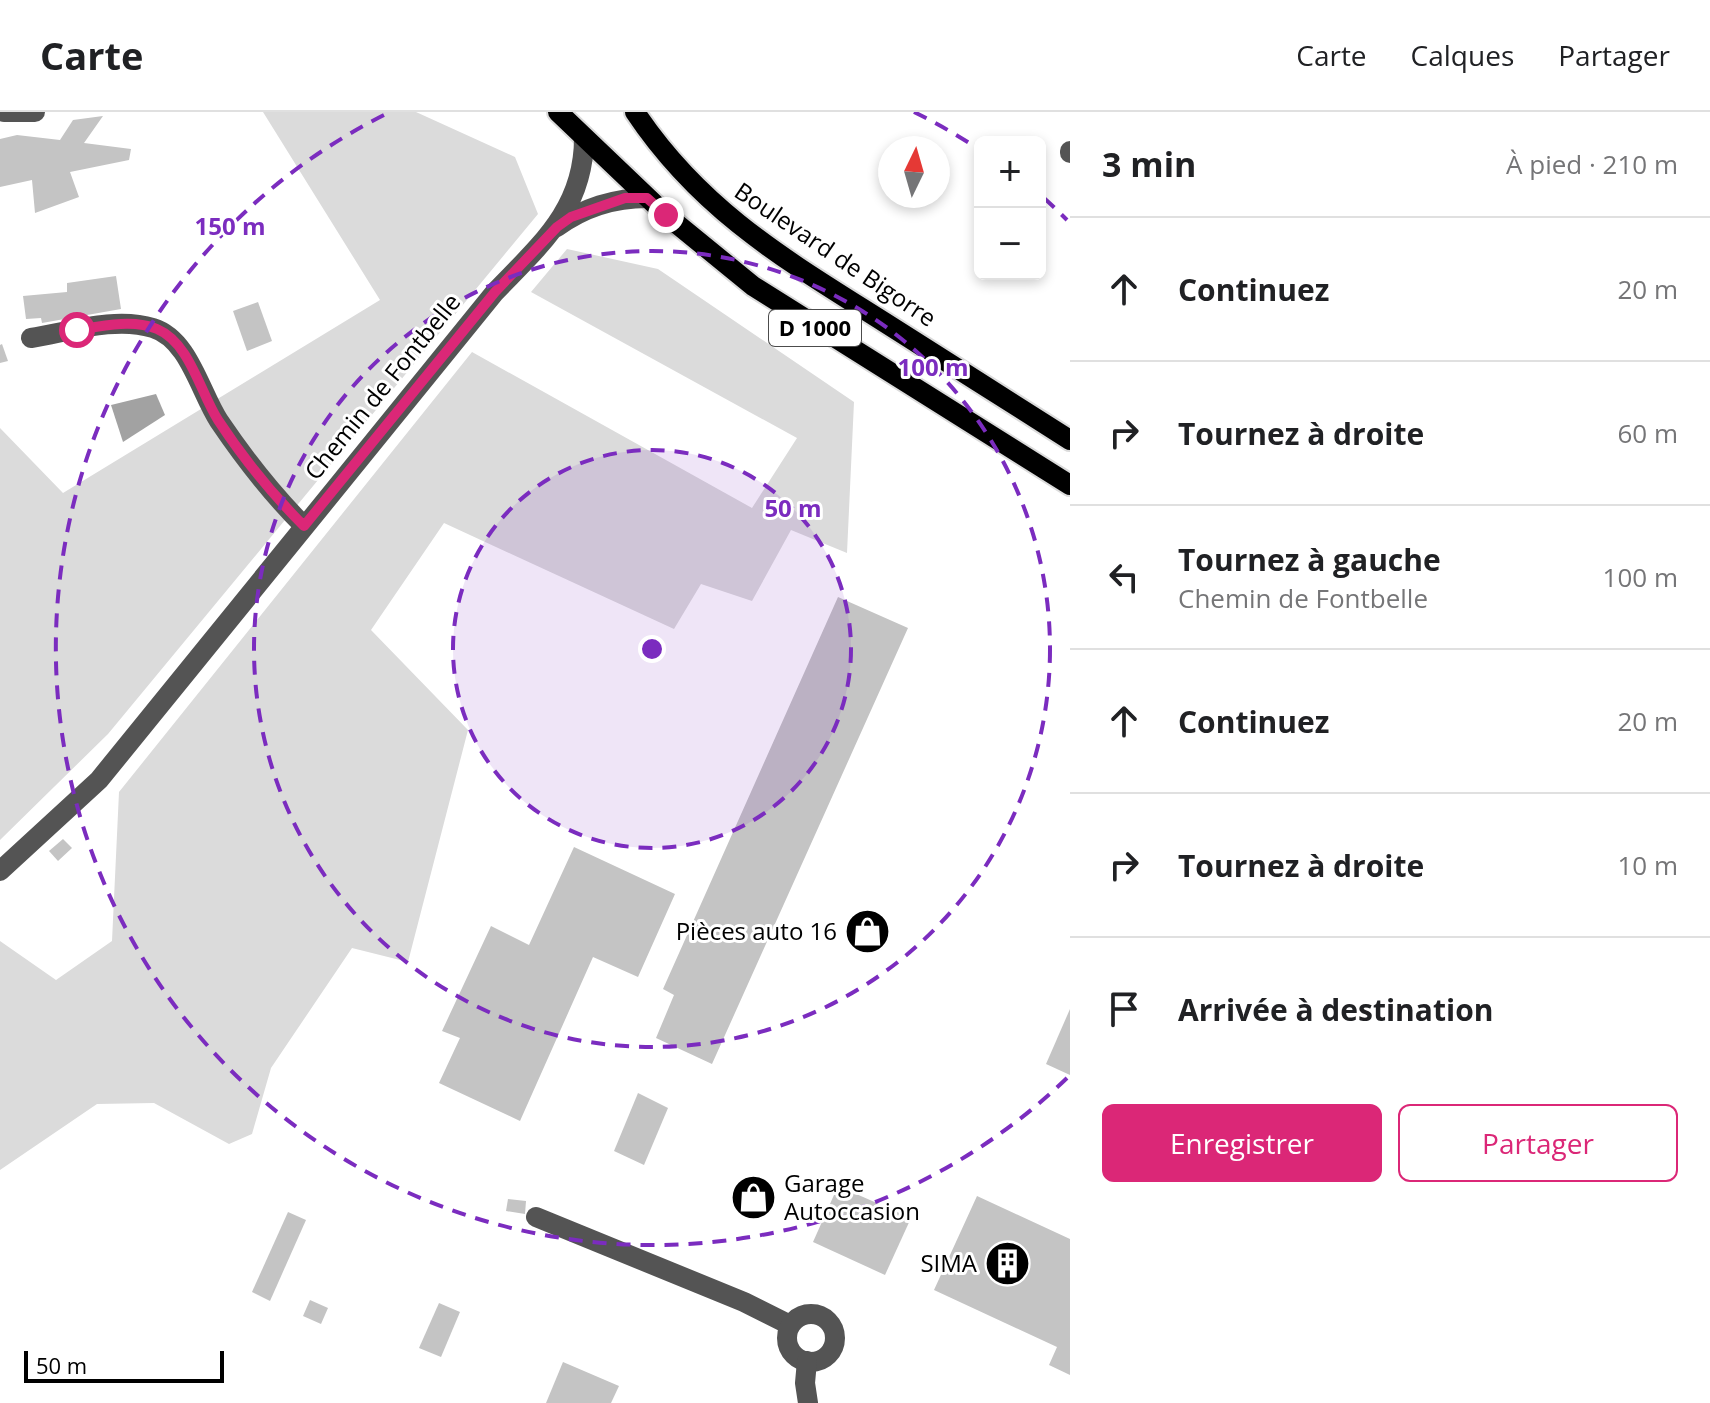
<!DOCTYPE html>
<html lang="fr">
<meta charset="utf-8">
<style>
:root{--surface:#fff;--page:#f2f2f2;--text:#202124;--muted:#757577;--line:#e0e0e0;--accent:#db2777}
body{margin:0;font-family:"Open Sans",sans-serif;background:var(--page);color:var(--text)}
.controls{position:absolute;right:24px;top:24px;display:grid;overflow:hidden;border-radius:12px;box-shadow:0 4px 12px #0003}
.controls button{width:72px;height:72px;display:grid;place-items:center;padding:0;border:0;border-bottom:2px solid var(--line);background:var(--surface);color:var(--text);font:40px sans-serif}
.compass{position:absolute;left:878px;top:24px;width:72px;height:72px;border-radius:50%;background:var(--surface);box-shadow:0 4px 12px #0003;rotate:5deg}
.scale{position:absolute;left:24px;bottom:20px;width:200px;box-sizing:border-box;padding-left:8px;border:4px solid #000;border-top:0;font-size:22px;line-height:28px;white-space:nowrap;color:#000;-webkit-text-stroke:6px #fff;paint-order:stroke}
.stop{position:absolute;width:24px;height:24px;margin:-18px;border:6px solid #db2777;border-radius:50%;background:#fff}
.stop.end{background:#db2777;border-color:#fff;box-shadow:0 2px 8px #0008}
.list{margin:0;padding:0;list-style:none}
h2{display:flex;justify-content:space-between;align-items:center;height:104px;margin:0;padding:0 32px;font-size:34px}
h2 small{font-size:26px;font-weight:400;color:var(--muted)}
.list li{display:grid;grid-template-columns:52px 1fr auto;gap:24px;align-items:center;box-sizing:border-box;height:144px;padding:0 32px;border-top:2px solid var(--line)}
.list b{display:block;font-size:30px;white-space:nowrap}
.list p{margin:0;font-size:26px;white-space:nowrap;color:var(--muted)}
.list em{font-size:26px;font-style:normal;color:var(--muted)}
.actions{display:flex;gap:16px;padding:24px 32px}
.actions a{flex:1;padding:18px 0;border:2px solid var(--accent);border-radius:12px;text-align:center;font-size:28px;color:var(--accent)}
.actions .main{background:var(--accent);color:#fff}
.icon{flex:none;width:44px;height:44px;fill:none;stroke:currentColor;stroke-width:2;stroke-linecap:round;stroke-linejoin:round}
.map{position:relative;flex:none;width:1070px;height:1291px;overflow:hidden}
header{display:flex;align-items:center;gap:48px;box-sizing:border-box;height:112px;padding:0 40px;background:var(--surface);border-bottom:2px solid var(--line)}
header strong{font-size:38px}
nav{display:flex;gap:44px;margin-inline-start:auto;font-size:28px}
main{display:flex}
aside{flex:1;background:var(--surface)}
.map>svg:first-child{display:block}
.green{fill:#dbdbdb}
.water{fill:#a2a2a2}
.building{fill:#c4c4c4}
.lines{fill:none;stroke-linecap:round;stroke-linejoin:round}
.major-casing{stroke:#dbdbdb;stroke-width:24}
.minor{stroke:#545454;stroke-width:20}
.major{stroke:#000;stroke-width:20}
.route{stroke:#db2777;stroke-width:10}
.ring{fill:none;stroke:#7b2cbf;stroke-width:4;stroke-dasharray:14 10}
.labels{text-anchor:middle;stroke-width:6;stroke-linejoin:round;paint-order:stroke}
.shield{fill:#fff;stroke:#4c4c4c;stroke-width:2}
.shield-label{font-size:22px;font-weight:bold;fill:#000}
.street-label{font-size:24px;fill:#000;stroke:#fff}
.poi-label{font-size:24px;fill:#000;stroke:#fff;text-anchor:end}
.centre{fill:#7b2cbf;stroke:#fff;stroke-width:4}
.ring-label{font-size:24px;text-anchor:middle;font-weight:bold;fill:#7b2cbf;stroke:#fff;stroke-width:6;stroke-linejoin:round;paint-order:stroke}
</style>
<header>
<strong>Carte</strong>
<nav><a>Carte</a><a>Calques</a><a>Partager</a></nav>
</header>
<main>
<div class="map">
<svg width="1070" height="1291" viewBox="0 0 1070 1291">
<rect width="100%" height="100%" fill="#fff"/>
<g class="green">
<polygon points="263,0 416,0 515,45 538,102 108,622 0,728 0,316 63,381 380,188"/>
<polygon points="567,137 658,157 854,290 847,441 791,418 752,489 701,472 674,517 444,411 371,518 468,618 408,850 352,836 271,956 252,1022 229,1032 154,991 97,992 0,1058 0,829 56,868 112,829 119,680 472,240 752,396 797,326 531,180"/>
</g>
<polygon class="water" points="156,282 165,303 123,330 111,293"/>
<g class="building">
<polygon points="103,4 84,31 131,37 129,48 70,60 79,85 35,101 32,68 0,75 0,27 17,23 60,28 73,8"/>
<polygon points="116,164 121,197 42,211 41,206 26,207 23,184 67,180 67,171"/>
<polygon points="258,190 272,229 247,239 233,199"/>
<polygon points="2,232 8,249 0,251 0,233"/>
<polygon points="838,485 908,516 712,952 656,926 674,883 663,877"/>
<polygon points="63,727 72,736 58,749 49,739"/>
<polygon points="574,735 675,782 638,865 593,845 520,1009 439,971 460,926 442,919 491,814 529,833"/>
<polygon points="1070,897 1070,963 1046,952"/>
<polygon points="638,981 668,996 644,1053 614,1039"/>
<polygon points="838,1074 911,1106 885,1163 813,1130"/>
<polygon points="977,1084 1070,1127 1070,1263 1049,1253 1057,1235 934,1178"/>
<polygon points="508,1087 526,1089 525,1102 506,1099"/>
<polygon points="288,1100 306,1108 270,1189 252,1180"/>
<polygon points="310,1188 328,1196 321,1212 303,1204"/>
<polygon points="439,1191 460,1200 441,1245 419,1236"/>
<polygon points="563,1250 619,1274 611,1291 546,1291"/>
</g>
<g class="lines">
<defs>
<g id="major">
<polyline points="558,0 666,103 753,174 1070,373"/>
<path d="M635 0C701 99 786 148 884 210 946 249 1008 289 1070 328"/>
</g>
</defs>
<use href="#major" class="major-casing"/>
<g class="minor">
<polyline points="4,0 35,0"/>
<polyline points="1070,39 1070,41"/>
<path d="M557 115C583 96 615 86 647 86"/>
<path d="M31 226C69 220 115 204 153 216 189 227 200 280 219 309 244 346 272 382 304 414"/>
<path d="M0 759 99 668 495 180C540 133 584 97 584 26"/>
<polyline points="536,1105 744,1190 790,1213"/>
<circle cx="811" cy="1226" r="24"/>
<polyline points="807,1249 805,1271 808,1291"/>
</g>
<use href="#major" class="major"/>
</g>
<g class="lines">
<path class="route" d="M77 218C101 214 133 207 157 217 190 231 200 280 218 308 243 346 272 382 304 414L495 180 557 115 571 105 625 86H647L666 103"/>
</g>
<circle cx="652" cy="537" r="199" fill="#7b2cbf" fill-opacity=".12"/>
<g class="ring">
<circle cx="652" cy="537" r="199"/>
<circle cx="652" cy="537" r="398"/>
<path d="M1067 966A597 597 0 1 1 390 0M914 0A597 597 0 0 1 977 36M1044 86A597 597 0 0 1 1067 108"/>
</g>
<defs>
<symbol id="shop-disc" viewBox="-11 -11 22 22"><circle r="9.5" fill="#000" stroke="#fff"/><path d="M-5-2.5h2.3a2.7 3.5 0 0 1 5.4 0H5L5.5 6h-11ZM-1.5-2.5h3a1.5 2.3 0 0 0-3 0Z" fill="#fff"/></symbol>
<symbol id="building-disc" viewBox="-11 -11 22 22"><circle r="9.5" fill="#000" stroke="#fff"/><path d="M-4-6H4V6H1V3H-1V6H-4ZM-2.5-4.3h1.7v1.8h-1.7ZM.8-4.3h1.7v1.8H.8ZM-2.5-1h1.7V.8h-1.7ZM.8-1h1.7V.8H.8Z" fill="#fff"/></symbol>
</defs>
<g fill-rule="evenodd">
<use href="#shop-disc" x="842" y="794" width="51" height="51"/>
<use href="#shop-disc" x="728" y="1060" width="51" height="51"/>
<use href="#building-disc" x="982" y="1126" width="51" height="51"/>
</g>
<g class="labels">
<rect class="shield" x="769" y="198" width="92" height="36" rx="6"/>
<g class="shield-label">
<text x="815" y="224">D 1000</text>
</g>
<g class="street-label">
<text transform="translate(835 143) rotate(34)" y="8">Boulevard de Bigorre</text>
<text transform="translate(383 275) rotate(-51)" y="8">Chemin de Fontbelle</text>
</g>
<g class="poi-label">
<text x="837" y="828">Pièces auto 16</text>
<text x="784" y="1080" text-anchor="start">Garage<tspan x="784" dy="28">Autoccasion</tspan></text>
<text x="977" y="1160">SIMA</text>
</g>
</g>
<circle cx="652" cy="537" r="12" class="centre"/>
<g class="ring-label">
<text x="230" y="123">150 m</text>
<text x="933" y="264">100 m</text>
<text x="793" y="405">50 m</text>
</g>
</svg>
<div class="controls">
<button>+</button>
<button>−</button>
</div>
<svg class="compass" viewBox="-18 -18 36 36"><path d="M0-13l5 13h-10z" fill="#e53935"/><path d="M0 13l5-13h-10z" fill="#757577"/></svg>
<div class="scale">50 m</div>
<div class="stop" style="left:77px;top:218px"></div>
<div class="stop end" style="left:666px;top:103px"></div>
</div>
<aside>
<h2>3 min<small>À pied · 210 m</small></h2>
<ul class="list">
<li><svg class="icon" aria-label="ahead" viewBox="0 0 24 24"><path d="M12 20V5M6 11l6-6 6 6"/></svg><div><b>Continuez</b></div><em>20 m</em></li>
<li><svg class="icon" aria-label="right" viewBox="0 0 24 24"><path d="M7 20v-9h11M14 6l5 5-5 5"/></svg><div><b>Tournez à droite</b></div><em>60 m</em></li>
<li><svg class="icon" aria-label="left" viewBox="0 0 24 24"><path d="M17 20v-9H6M10 6l-5 5 5 5"/></svg><div><b>Tournez à gauche</b><p>Chemin de Fontbelle</p></div><em>100 m</em></li>
<li><svg class="icon" aria-label="ahead" viewBox="0 0 24 24"><path d="M12 20V5M6 11l6-6 6 6"/></svg><div><b>Continuez</b></div><em>20 m</em></li>
<li><svg class="icon" aria-label="right" viewBox="0 0 24 24"><path d="M7 20v-9h11M14 6l5 5-5 5"/></svg><div><b>Tournez à droite</b></div><em>10 m</em></li>
<li><svg class="icon" aria-label="arrive" viewBox="0 0 24 24"><path d="M6 21V4h12l-3 4 3 4H6"/></svg><div><b>Arrivée à destination</b></div></li>
</ul>
<div class="actions"><a class="main">Enregistrer</a><a>Partager</a></div>
</aside>
</main>
